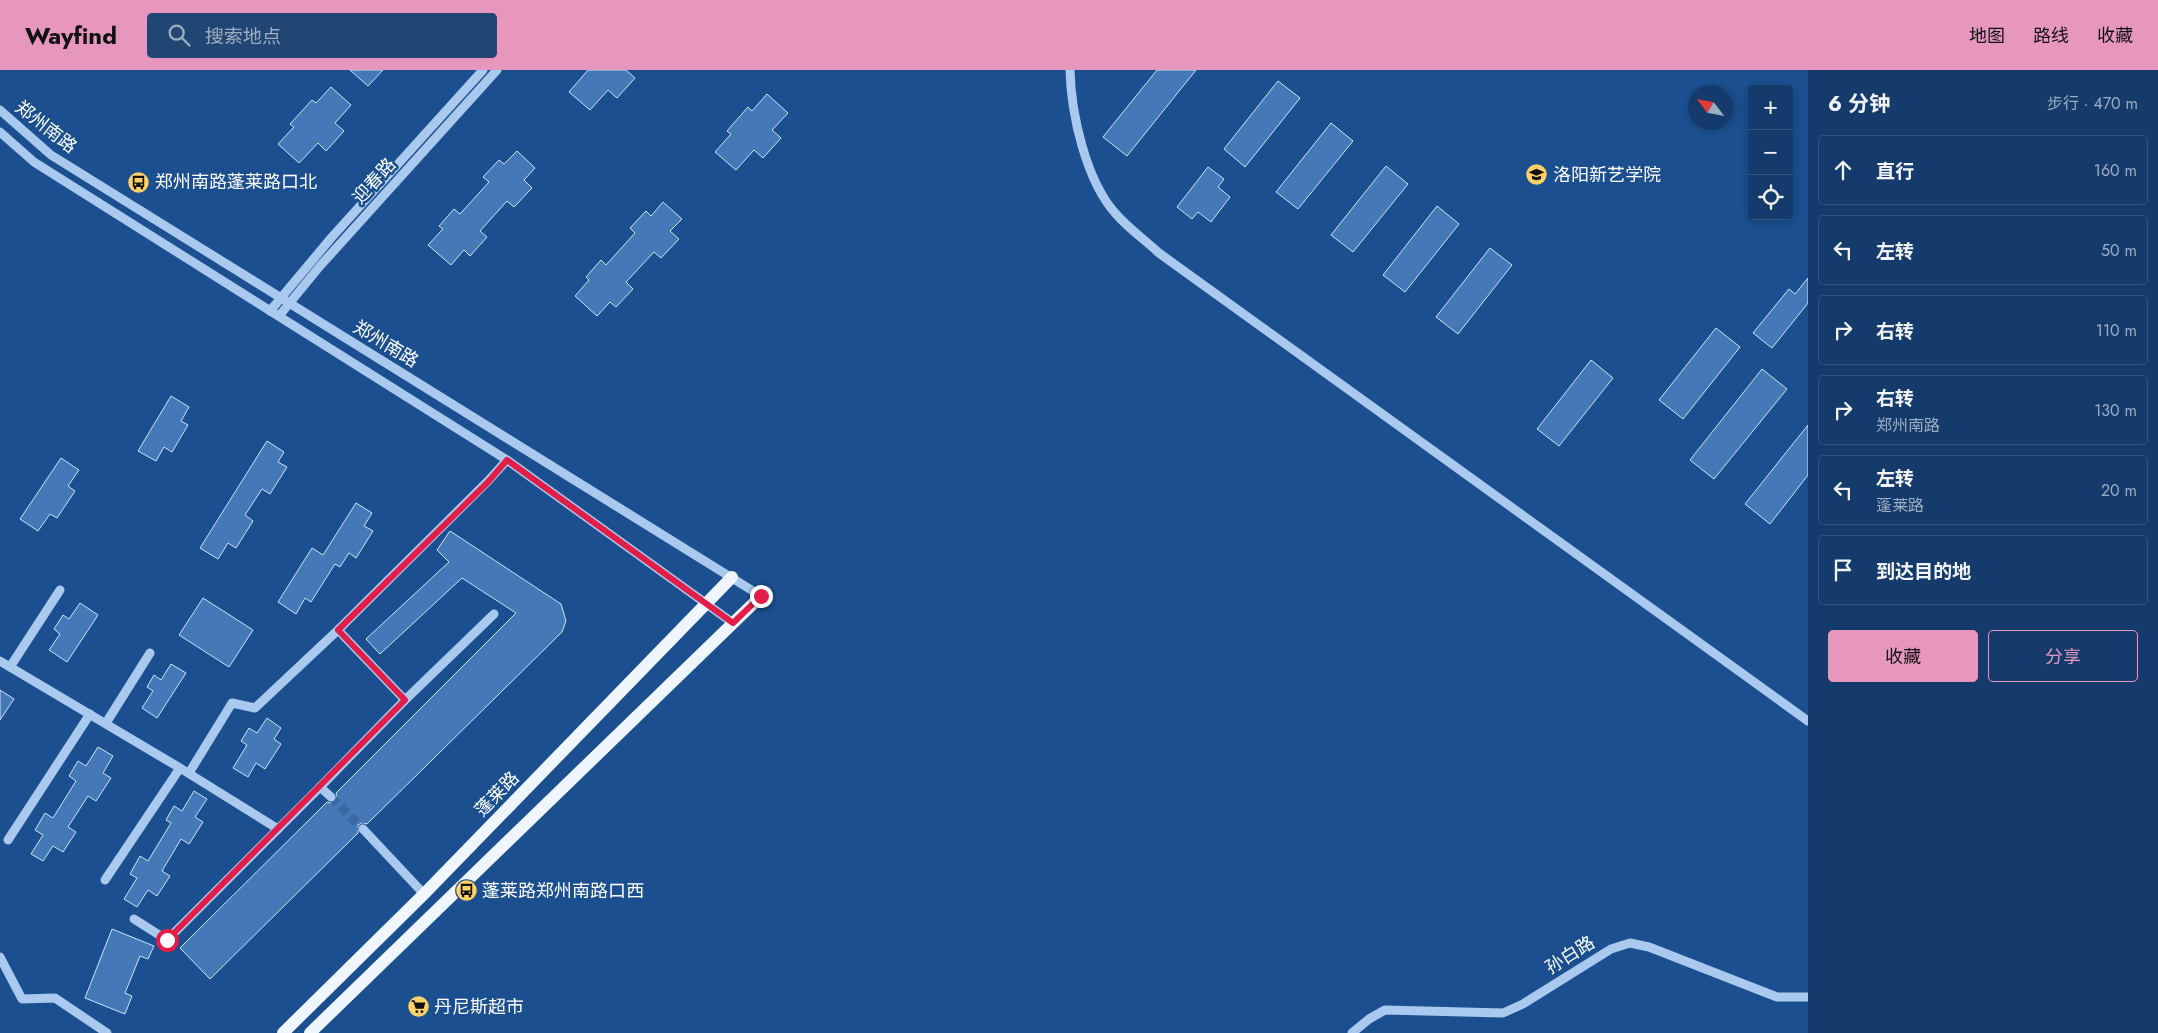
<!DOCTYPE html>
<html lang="zh">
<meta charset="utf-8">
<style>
:root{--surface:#143b6b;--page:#214673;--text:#f1f3f6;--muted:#9dadc1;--line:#33557e;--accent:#e797bd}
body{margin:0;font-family:Jost,"Noto Sans SC",sans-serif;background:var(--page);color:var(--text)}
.controls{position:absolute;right:15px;top:15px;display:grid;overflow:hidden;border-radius:5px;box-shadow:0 2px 8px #0003}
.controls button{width:45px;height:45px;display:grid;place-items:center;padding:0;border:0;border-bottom:1px solid var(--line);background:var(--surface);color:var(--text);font:25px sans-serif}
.compass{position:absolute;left:1688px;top:15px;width:45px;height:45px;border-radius:50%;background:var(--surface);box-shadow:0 2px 8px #0003;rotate:302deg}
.stop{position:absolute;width:15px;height:15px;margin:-11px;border:4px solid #e11d48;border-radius:50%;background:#fff}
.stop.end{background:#e11d48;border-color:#fff;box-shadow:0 1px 5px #0008}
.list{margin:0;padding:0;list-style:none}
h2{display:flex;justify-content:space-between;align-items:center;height:65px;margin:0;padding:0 20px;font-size:21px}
h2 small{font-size:16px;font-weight:400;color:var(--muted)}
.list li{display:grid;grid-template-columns:32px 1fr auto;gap:15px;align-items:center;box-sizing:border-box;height:70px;margin:0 10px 10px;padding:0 10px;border:1px solid var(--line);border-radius:5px}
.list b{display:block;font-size:19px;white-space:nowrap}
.list p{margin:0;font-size:16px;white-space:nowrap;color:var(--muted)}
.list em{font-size:16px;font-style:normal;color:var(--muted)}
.actions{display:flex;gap:10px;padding:15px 20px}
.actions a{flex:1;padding:11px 0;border:1px solid var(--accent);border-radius:5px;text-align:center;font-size:18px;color:var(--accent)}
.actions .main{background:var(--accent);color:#111}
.icon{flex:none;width:28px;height:28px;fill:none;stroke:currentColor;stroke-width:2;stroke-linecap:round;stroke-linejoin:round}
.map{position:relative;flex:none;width:1808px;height:963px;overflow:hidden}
header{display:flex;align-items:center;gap:30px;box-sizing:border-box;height:70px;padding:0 25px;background:var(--accent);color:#111}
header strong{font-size:24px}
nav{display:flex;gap:28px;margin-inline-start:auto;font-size:18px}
.search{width:350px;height:45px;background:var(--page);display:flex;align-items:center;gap:12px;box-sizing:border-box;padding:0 18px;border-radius:5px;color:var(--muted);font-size:19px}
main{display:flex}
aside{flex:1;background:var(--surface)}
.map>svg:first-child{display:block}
.building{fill:#4478b7;stroke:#cfe3fa}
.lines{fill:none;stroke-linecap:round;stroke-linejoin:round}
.minor-tunnel{stroke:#3d69a0;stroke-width:9;stroke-dasharray:9 4.5;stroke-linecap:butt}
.minor{stroke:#a9c9ee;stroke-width:9}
.major{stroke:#f0f6ff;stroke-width:12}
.route{stroke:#e11d48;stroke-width:6}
.labels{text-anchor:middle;stroke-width:5;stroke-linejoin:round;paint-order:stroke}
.street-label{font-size:18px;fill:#fff;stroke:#1b4f8f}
.poi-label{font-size:18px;fill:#fff;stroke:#1b4f8f;text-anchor:start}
</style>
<header>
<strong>Wayfind</strong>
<div class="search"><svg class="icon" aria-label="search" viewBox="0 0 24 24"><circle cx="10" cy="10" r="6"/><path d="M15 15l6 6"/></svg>搜索地点</div>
<nav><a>地图</a><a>路线</a><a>收藏</a></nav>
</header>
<main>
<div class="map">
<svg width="1808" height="963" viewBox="0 0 1808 963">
<rect width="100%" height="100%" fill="#1b4f8f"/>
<g class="building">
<polygon points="350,0 383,0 368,16"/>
<polygon points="588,0 626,0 635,8 617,28 608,20 590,40 569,22"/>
<polygon points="1157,0 1196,0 1127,86 1103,67"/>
<polygon points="1278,11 1300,28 1245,97 1224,79"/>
<polygon points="331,17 351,35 335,53 344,61 326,81 318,73 299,93 278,74 294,57 290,54 312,30 316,33"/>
<polygon points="767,24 788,43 772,60 781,68 763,88 754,80 736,100 715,82 731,64 727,61 748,37 752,41"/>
<polygon points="1331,53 1353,71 1298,139 1276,122"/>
<polygon points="517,81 535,98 524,110 532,118 514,137 507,131 480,161 487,167 470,186 464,180 451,195 428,175 443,159 439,156 454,139 460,144 489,112 483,107 499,90 504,94"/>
<polygon points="1386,96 1408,114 1353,182 1331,165"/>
<polygon points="1208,97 1224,109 1218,117 1230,127 1211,152 1198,142 1192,149 1177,137"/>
<polygon points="663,132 682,149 670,161 679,169 661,188 654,182 626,212 633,219 616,237 610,232 597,246 575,226 589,210 586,207 601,190 606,195 635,163 630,158 646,141 651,146"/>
<polygon points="1437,136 1459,154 1405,222 1383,205"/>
<polygon points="1490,178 1512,195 1458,264 1436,247"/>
<polygon points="1808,208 1808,233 1772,278 1753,263 1789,219 1795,224"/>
<polygon points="1716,258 1740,277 1683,349 1659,330"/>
<polygon points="1591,290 1613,308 1559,376 1537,359"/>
<polygon points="1762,299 1787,319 1714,409 1690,390"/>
<polygon points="171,326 189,337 181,351 188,355 172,382 164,377 156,391 138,381"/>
<polygon points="1808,355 1808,405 1770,454 1745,434"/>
<polygon points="267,371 284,382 278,392 287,397 270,424 262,419 245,445 253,451 236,478 228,473 218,489 200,478"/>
<polygon points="61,388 79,400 68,416 75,421 57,448 50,444 38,461 20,449"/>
<polygon points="356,433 372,443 364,456 373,461 356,488 349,483 340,497 335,494 311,532 305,528 296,544 278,532 312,478 323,485"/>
<polygon points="450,461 561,534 566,551 562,562 367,754 362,753 358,755 358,763 210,909 180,878 327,732 330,733 335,732 337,728 336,723 516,543 462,508 380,584 366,569 449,492 437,480"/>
<polygon points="203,528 253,560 229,597 179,565"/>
<polygon points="80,533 98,545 67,592 49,580 60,564 54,559 63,545 69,549"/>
<polygon points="171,594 186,603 157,648 142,638 153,621 147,617 154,605 161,610"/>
<polygon points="0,620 14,629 0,650"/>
<polygon points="267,648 281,658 274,669 281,674 265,699 256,693 248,707 233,698 247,675 241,671 249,658 257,663"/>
<polygon points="98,677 113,686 103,703 111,708 96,731 88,726 68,757 76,762 63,782 53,776 43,791 31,784 43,765 35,760 45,743 53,748 76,711 69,706 78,691 86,696"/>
<polygon points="194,721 207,729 195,747 203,752 189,774 181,769 162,801 170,806 157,826 148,820 137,837 124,829 137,808 130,804 140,786 148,791 171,753 166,750 174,736 182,741"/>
<polygon points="112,859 154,876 148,889 140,886 125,923 132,926 125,944 85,928"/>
</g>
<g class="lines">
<polyline class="minor-tunnel" points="331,727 363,759"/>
<g class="minor">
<path d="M1070 0C1071 44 1086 111 1116 144 1128 158 1145 170 1159 183L1808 651"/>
<polyline points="0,40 51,85 761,526"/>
<polyline points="0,62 34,92 507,390 733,553"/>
<polyline points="270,241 332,167 483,0"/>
<polyline points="279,246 320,196 497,0"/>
<polyline points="338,560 405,630"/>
<polyline points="0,591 180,698 278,759"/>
<polyline points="10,597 60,520"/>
<polyline points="106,653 150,583"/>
<polyline points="189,703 232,633 255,638 338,560 488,411 507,390"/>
<polyline points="320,717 405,630 494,544"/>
<polyline points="363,759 424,824"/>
<polyline points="8,770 90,644"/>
<polyline points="105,810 180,698"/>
<polyline points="134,849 167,870 320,717 331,727"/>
<polyline points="0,887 22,929 55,928 107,963"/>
<polyline points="1352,963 1369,949 1385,940 1503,943 1523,934 1611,879 1630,873 1649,877 1777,927 1808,927"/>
</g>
<g class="major">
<polyline points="283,963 424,824 732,507"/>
<polyline points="310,963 761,526"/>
</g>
</g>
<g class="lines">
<polyline class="route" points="167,870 405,630 338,560 488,412 507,390 733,553 761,526"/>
</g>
<defs>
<symbol id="school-disc" viewBox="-11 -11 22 22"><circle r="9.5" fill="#ffd166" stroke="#1b4f8f"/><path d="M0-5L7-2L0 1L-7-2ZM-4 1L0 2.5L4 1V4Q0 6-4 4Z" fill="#111"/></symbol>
<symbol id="bus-disc" viewBox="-11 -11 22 22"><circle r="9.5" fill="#ffd166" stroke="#1b4f8f"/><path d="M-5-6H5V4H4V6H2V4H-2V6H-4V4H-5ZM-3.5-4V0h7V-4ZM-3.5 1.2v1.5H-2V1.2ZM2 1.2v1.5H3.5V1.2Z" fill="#111"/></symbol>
<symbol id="supermarket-disc" viewBox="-11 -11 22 22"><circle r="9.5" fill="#ffd166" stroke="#1b4f8f"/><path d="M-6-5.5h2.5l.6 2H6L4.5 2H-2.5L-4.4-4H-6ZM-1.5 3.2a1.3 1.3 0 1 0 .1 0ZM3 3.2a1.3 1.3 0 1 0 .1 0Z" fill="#111"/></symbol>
</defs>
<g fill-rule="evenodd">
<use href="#school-disc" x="1524" y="92" width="25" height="25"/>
<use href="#bus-disc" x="126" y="100" width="25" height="25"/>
<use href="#bus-disc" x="454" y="808" width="25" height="25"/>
<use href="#supermarket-disc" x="406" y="924" width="25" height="25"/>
</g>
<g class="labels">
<g class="street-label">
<text transform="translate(46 57) rotate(38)" y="6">郑州南路</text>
<text transform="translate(374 111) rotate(-48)" y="6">迎春路</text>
<text transform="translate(386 274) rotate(31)" y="6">郑州南路</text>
<text transform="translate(497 724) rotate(-46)" y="6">蓬莱路</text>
<text transform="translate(1570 885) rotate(-32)" y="6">孙白路</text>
</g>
<g class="poi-label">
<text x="1553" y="111">洛阳新艺学院</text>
<text x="155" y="118">郑州南路蓬莱路口北</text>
<text x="482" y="827">蓬莱路郑州南路口西</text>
<text x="434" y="943">丹尼斯超市</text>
</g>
</g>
</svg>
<div class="controls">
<button>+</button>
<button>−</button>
<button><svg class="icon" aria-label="locate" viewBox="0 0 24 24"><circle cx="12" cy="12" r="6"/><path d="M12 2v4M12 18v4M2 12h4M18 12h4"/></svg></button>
</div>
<svg class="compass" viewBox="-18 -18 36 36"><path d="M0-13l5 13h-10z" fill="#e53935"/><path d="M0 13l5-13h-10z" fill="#9dadc1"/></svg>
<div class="stop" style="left:167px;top:870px"></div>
<div class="stop end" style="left:761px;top:526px"></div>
</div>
<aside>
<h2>6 分钟<small>步行 · 470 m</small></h2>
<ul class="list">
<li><svg class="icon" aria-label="ahead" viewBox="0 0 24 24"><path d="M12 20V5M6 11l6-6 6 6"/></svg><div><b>直行</b></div><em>160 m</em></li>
<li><svg class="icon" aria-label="left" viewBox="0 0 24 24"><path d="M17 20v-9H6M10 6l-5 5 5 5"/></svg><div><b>左转</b></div><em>50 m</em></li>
<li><svg class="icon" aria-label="right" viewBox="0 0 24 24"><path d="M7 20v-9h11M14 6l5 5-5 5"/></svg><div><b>右转</b></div><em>110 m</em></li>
<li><svg class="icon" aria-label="right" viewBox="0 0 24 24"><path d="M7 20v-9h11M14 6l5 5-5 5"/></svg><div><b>右转</b><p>郑州南路</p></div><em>130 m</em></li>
<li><svg class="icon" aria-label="left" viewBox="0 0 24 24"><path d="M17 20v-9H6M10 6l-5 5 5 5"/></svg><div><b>左转</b><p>蓬莱路</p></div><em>20 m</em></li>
<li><svg class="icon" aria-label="arrive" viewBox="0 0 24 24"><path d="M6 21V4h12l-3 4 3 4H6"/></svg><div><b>到达目的地</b></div></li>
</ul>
<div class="actions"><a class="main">收藏</a><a>分享</a></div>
</aside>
</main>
